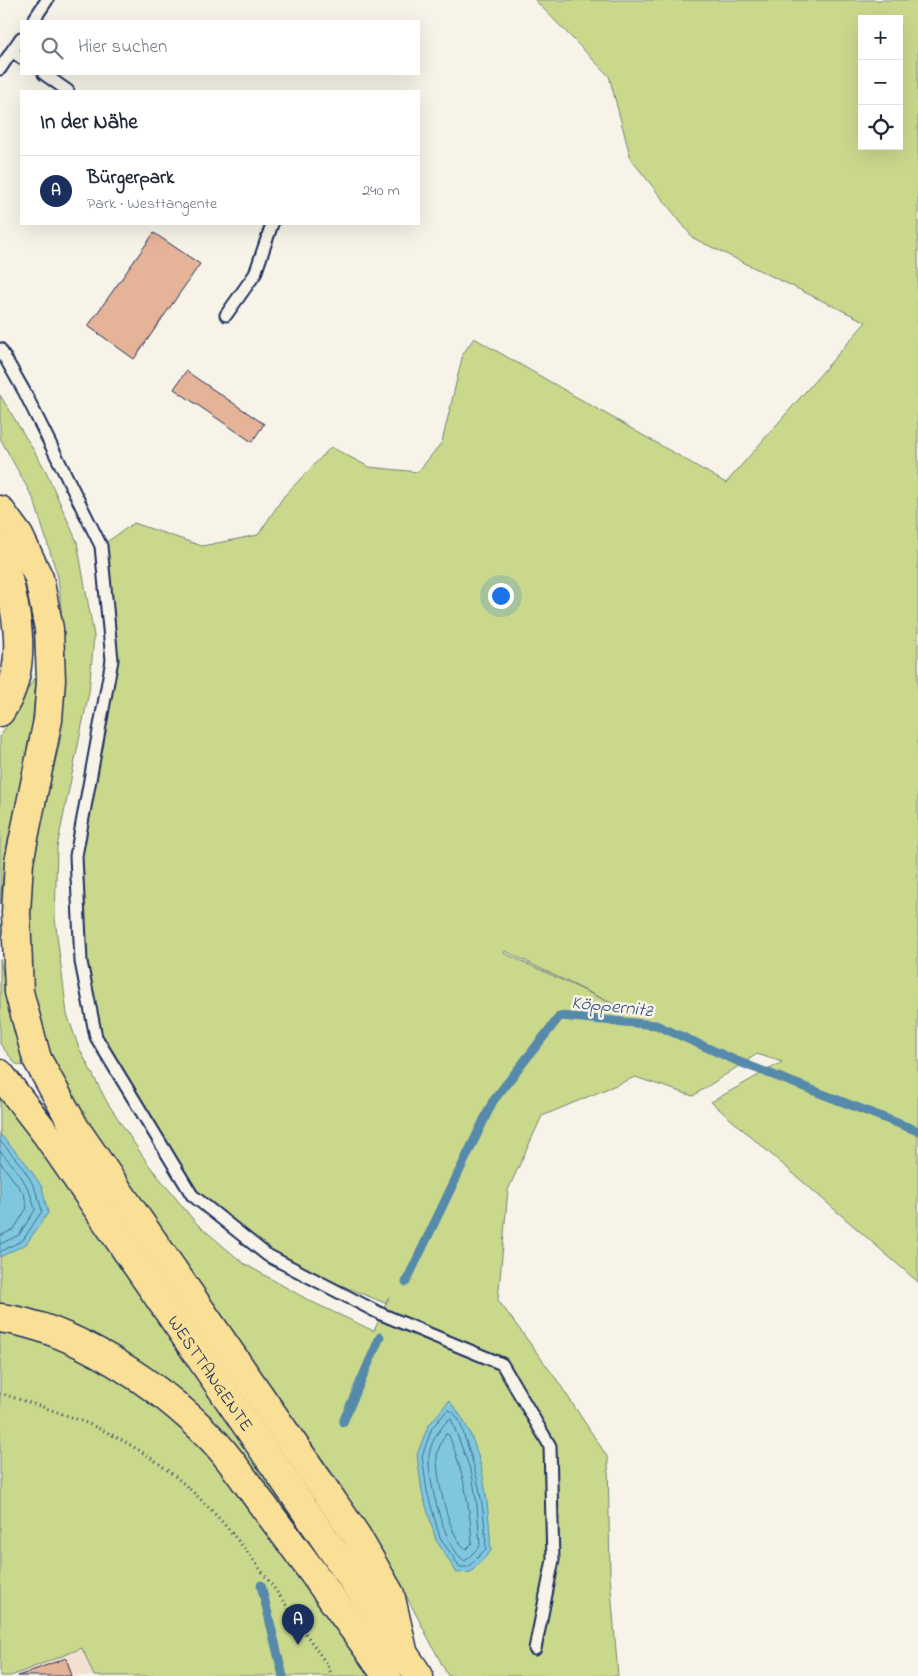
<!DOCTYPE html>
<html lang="de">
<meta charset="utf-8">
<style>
:root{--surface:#fff;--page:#f6f6f7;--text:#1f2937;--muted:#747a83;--line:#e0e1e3;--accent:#1b2f5e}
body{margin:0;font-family:"Indie Flower",sans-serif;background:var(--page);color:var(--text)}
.controls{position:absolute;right:15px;top:15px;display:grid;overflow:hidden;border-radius:0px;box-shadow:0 5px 20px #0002}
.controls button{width:45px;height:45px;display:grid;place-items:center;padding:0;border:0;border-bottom:1px solid var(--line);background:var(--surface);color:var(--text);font:25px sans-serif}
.you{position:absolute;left:500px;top:595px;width:18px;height:18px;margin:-12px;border:4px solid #fff;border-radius:50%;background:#1a73e8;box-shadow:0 0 0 8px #1a73e833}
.badge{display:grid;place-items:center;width:32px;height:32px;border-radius:50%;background:var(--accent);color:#fff;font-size:16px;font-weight:700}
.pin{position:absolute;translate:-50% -41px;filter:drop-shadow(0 1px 2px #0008)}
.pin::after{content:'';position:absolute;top:26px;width:18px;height:15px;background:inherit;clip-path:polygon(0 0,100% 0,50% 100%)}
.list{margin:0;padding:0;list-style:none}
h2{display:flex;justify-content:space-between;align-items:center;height:65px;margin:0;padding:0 20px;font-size:21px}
h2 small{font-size:16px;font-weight:400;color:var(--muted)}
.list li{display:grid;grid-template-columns:32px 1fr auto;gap:15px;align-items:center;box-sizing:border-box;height:70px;padding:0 20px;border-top:1px solid var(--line)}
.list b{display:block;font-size:19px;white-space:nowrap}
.list p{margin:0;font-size:16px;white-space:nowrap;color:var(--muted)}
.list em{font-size:16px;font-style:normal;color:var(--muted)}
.icon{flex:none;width:28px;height:28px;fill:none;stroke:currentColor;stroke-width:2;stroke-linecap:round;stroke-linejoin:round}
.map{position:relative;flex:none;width:918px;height:1676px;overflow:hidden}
.search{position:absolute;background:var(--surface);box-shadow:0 5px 20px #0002;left:20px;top:20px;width:400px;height:55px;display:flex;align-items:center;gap:12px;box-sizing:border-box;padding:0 18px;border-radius:0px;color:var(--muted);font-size:19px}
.panel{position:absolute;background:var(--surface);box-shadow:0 5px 20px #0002;left:20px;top:90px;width:400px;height:135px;border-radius:0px}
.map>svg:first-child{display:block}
.built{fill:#f2e0d0}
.green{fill:#cad88c;stroke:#728475;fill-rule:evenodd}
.water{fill:#7fc7df;stroke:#578aab}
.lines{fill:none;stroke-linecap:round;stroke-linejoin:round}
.shore{stroke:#436c92;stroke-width:1}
.stream{stroke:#578aab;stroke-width:9}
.building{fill:#e5b397;stroke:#1b2f5e}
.service-casing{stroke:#1b2f5e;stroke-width:15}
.trunk-casing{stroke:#1b2f5e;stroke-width:31}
.path{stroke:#1b2f5e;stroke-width:3;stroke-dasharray:1 4;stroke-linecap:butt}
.service{stroke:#f7f3e8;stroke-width:11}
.trunk{stroke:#fadf96;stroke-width:28}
.labels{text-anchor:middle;stroke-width:5;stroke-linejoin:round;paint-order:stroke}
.street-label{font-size:18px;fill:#1b2f5e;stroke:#f7f3e8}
.water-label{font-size:19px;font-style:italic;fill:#34557e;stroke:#f7f3e8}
</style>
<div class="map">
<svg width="918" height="1676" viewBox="0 0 918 1676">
<rect width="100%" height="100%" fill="#f7f3e8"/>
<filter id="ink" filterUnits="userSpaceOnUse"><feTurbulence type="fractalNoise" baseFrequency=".02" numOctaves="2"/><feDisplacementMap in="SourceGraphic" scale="10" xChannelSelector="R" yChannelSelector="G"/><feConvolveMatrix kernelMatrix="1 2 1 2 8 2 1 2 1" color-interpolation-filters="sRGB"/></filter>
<g filter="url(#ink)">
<polygon class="built" points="82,1648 94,1676 11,1676"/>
<g class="green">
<path d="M535 0H918V1282L711 1102 782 1062 757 1054 693 1096 635 1077 542 1116 508 1190 498 1300 557 1380 608 1458 610 1576 618 1676H448L398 1580 338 1481 89 1131 51 1054 37 1011 28 960 30 885 41 821 60 742 65 653 58 577 34 500 0 438V395L45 469 77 542 94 636 89 692 57 847 55 919 67 1014 79 1048 107 1102 148 1164 196 1223 243 1263 310 1301 374 1331 389 1297 385 1303 267 1255 192 1195 96 1037 81 962 76 856 112 660 101 546 134 523 202 546 258 535 284 496 331 447 369 467 418 472 442 442 463 354 474 338 726 483 866 322 693 238 631 159 609 76ZM862 19H899V146H862ZM505 951 615 1005 504 953Z"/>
<polygon points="37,673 31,736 6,850 0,904 0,737"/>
<polygon points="0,959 15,1035 26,1057 24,1066 16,1064 0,1044"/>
<polygon points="0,1074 419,1676 94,1676 82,1648 11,1676 0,1676"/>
</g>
<g class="water">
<polygon points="0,1134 25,1162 42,1187 48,1213 26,1244 0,1257"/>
<path d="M449 1401C484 1438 488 1502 491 1551L471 1572 457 1573 436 1540 422 1492 417 1455 428 1426Z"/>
</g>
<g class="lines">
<g class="shore">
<path d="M0 1141C21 1164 35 1180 42 1211L23 1240 0 1252"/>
<path d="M0 1151C17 1169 30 1185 35 1210L19 1235 0 1244"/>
<polyline points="0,1162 24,1194 27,1208 14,1229 0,1236"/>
<path d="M448 1410C459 1412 462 1429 465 1438 478 1475 485 1509 486 1549L468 1567H460L440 1538 427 1491 422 1456 432 1428Z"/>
<path d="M451 1419 472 1474 477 1505 480 1546 465 1561C445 1550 428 1481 429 1457 429 1444 439 1430 448 1420Z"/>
<path d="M446 1434 449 1435C464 1475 469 1500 472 1543L466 1549C449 1538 437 1480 437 1459 436 1452 442 1440 446 1434Z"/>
</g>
<g class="stream">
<polyline points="406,1282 493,1101 560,1016 656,1025 737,1061 918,1131"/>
<polyline points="343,1422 380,1337"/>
<polyline points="261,1585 283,1676"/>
</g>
</g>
<g class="building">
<polygon points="154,233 200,264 134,359 88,326"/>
<polygon points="186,371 264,424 252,442 174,389"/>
<polygon points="66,1658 72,1676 18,1676"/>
</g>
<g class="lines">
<defs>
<g id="service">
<polyline points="33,21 47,0"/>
<polyline points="21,38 12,51 21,58"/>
<polyline points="0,69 12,51"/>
<polyline points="44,74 68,91"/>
<polyline points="226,315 255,274 272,224"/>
<polyline points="0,349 24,391 101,546 112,660 76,856 81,962 96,1037 192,1195 267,1255 381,1314 502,1364 550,1446 553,1560 535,1649"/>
</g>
<g id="trunk">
<polyline points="0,510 19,536 39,578 49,629 51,680 48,720 19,862 16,913 19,992 37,1059 75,1128 356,1535 390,1594 404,1655"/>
<path d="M0 549C14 600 33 664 0 712"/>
<path id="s1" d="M0 1074 47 1135 419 1676"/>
<path d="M0 1318C73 1327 161 1386 211 1438 230 1457 246 1483 262 1504 305 1561 346 1618 387 1676"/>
</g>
</defs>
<use href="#service" class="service-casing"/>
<use href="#trunk" class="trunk-casing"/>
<path class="path" d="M0 1393C42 1407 88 1420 127 1443 217 1494 270 1583 328 1666L332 1676"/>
<use href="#service" class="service"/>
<use href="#trunk" class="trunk"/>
</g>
</g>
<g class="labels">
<g class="street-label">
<text dy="6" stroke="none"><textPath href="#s1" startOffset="366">WESTTANGENTE</textPath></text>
</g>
<g class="water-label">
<text transform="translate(612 1005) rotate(6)" y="7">Köppernitz</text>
</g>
</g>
</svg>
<div class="controls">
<button>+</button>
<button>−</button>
<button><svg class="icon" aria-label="locate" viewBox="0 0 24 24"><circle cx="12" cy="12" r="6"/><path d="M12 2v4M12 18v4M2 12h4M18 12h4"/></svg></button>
</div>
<div class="you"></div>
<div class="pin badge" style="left:298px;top:1645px">A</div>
<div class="search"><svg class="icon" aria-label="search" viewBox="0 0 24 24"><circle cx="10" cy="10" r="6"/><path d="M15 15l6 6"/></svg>Hier suchen</div>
<section class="panel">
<h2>In der Nähe<small></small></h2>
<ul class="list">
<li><span class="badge">A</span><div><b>Bürgerpark</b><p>Park · Westtangente</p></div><em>240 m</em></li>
</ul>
</section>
</div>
